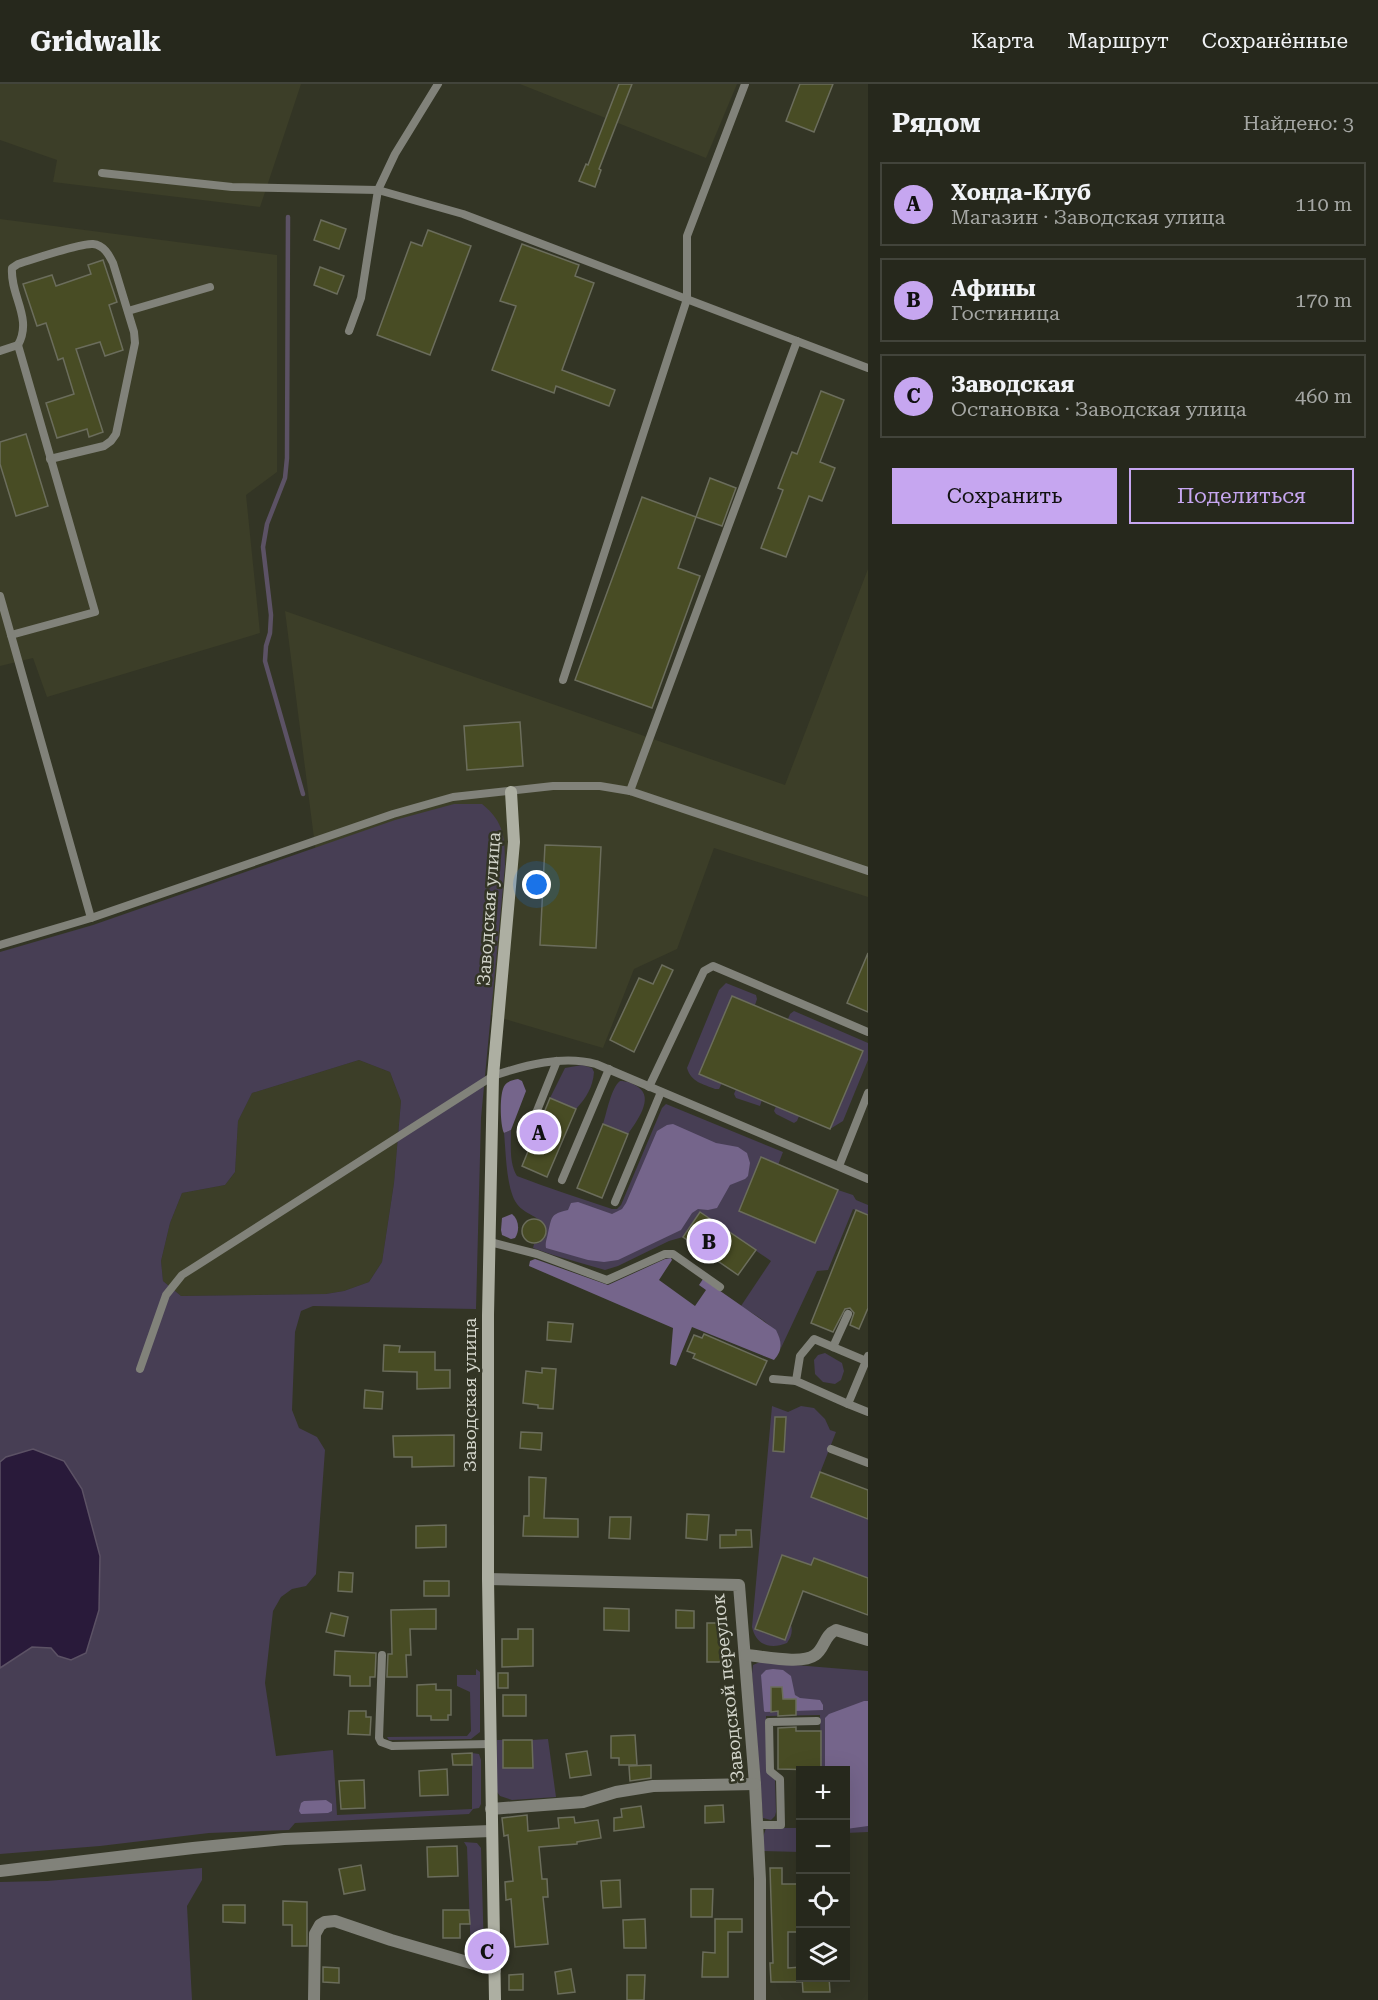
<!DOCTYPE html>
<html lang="ru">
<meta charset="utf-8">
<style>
:root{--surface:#26281c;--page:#323429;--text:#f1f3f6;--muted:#a4a6a3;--line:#42443b;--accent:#c6a6f0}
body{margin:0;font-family:"Roboto Serif",serif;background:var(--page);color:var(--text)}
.controls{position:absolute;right:18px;bottom:18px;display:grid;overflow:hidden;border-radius:0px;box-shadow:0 6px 24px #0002}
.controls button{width:54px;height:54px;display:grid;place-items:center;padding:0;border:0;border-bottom:2px solid var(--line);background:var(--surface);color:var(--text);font:30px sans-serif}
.you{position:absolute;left:537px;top:801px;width:21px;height:21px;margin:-15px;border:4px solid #fff;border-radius:50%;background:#1a73e8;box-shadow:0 0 0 9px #1a73e833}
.badge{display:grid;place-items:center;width:39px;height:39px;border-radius:50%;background:var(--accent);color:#111;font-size:20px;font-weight:700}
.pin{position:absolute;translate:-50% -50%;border:3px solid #fff;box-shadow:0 2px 6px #0006}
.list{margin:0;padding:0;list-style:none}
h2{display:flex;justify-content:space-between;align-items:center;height:78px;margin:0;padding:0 24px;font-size:26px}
h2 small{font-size:20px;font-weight:400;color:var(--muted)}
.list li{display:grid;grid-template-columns:39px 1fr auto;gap:18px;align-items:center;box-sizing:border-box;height:84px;margin:0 12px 12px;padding:0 12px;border:2px solid var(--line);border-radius:0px}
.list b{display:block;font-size:22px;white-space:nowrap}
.list p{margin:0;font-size:20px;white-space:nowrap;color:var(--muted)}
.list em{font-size:20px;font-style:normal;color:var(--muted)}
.actions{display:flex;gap:12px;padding:18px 24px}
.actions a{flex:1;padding:14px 0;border:2px solid var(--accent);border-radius:0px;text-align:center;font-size:21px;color:var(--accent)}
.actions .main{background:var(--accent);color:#111}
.icon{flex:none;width:33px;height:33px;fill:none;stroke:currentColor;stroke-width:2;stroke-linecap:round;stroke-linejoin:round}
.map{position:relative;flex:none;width:868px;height:1916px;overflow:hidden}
header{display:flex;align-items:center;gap:36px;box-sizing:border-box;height:84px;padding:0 30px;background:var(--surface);border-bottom:2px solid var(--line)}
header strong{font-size:28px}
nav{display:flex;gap:33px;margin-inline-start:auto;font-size:21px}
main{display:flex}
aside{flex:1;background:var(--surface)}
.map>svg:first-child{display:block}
.built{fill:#3c3e28}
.green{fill:#473e54;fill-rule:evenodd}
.forest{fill:#75658b}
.water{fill:#291a3a;stroke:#5c5265;stroke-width:1.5}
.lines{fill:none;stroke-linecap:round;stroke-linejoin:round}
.stream{stroke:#5c5265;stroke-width:4.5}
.building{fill:#484c24;stroke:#6b6d5c;stroke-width:1.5}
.lane{stroke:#81827a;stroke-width:8}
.street{stroke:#81827a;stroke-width:12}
.secondary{stroke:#adafa2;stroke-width:12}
.labels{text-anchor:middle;stroke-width:5;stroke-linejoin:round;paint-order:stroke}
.street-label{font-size:18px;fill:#d2d4ca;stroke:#333525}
</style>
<header>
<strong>Gridwalk</strong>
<nav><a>Карта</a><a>Маршрут</a><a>Сохранённые</a></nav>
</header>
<main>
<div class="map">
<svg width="868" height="1916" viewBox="0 0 868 1916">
<rect width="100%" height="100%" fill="#333525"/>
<g class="built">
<polygon points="0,0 301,0 260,123 53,98 57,76 0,56"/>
<polygon points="520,0 737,0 706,74"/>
<polygon points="0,135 277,171 277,388 246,411 260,549 47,613 33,574 0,582"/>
<polygon points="868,485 868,813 714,764 677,865 634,885 603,964 417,909 321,809 285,527 785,701"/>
<polygon points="359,976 390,988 401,1017 394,1099 382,1178 369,1198 344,1207 326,1210 181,1212 163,1197 161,1177 170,1139 182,1109 225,1101 235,1088 238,1037 252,1009"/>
</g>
<g class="green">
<path d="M454 720H482C505 738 505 756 505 782L481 1034 476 1225 313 1222 301 1227 295 1248 292 1326 299 1344 317 1353 325 1366 316 1490 306 1502 292 1505 281 1513 273 1527 265 1599 276 1672 333 1666 337 1731 472 1725V1669L479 1670 481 1676V1720L479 1724 473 1725 469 1730 295 1739 289 1746 209 1749 100 1762 0 1770V1584L32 1563 51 1564 58 1572 6 1373 0 1378V868L93 841 395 736ZM359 976 390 988 401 1017 394 1099 382 1178 369 1198 344 1207 326 1210 181 1212 163 1197 161 1177 170 1139 182 1109 225 1101 235 1088 238 1037 252 1009Z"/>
<path d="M726 899 756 911 757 915 755 921 732 912 722 999 719 1005H715C703 1000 691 998 687 984L719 906Z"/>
<polygon points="794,927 868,959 868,976 843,1037 830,1045 862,967 788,935 790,930"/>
<path d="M582 981 592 984 594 988C593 1003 586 1014 576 1025L550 1014 565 984Z"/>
<path d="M620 997C627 997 632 999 638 1003 655 1014 636 1038 628 1050L603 1040C607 1028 611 1004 620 997Z"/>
<polygon points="736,1005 762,1016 760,1022 736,1014 734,1010"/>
<path d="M666 1020 783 1068 778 1081 761 1074 739 1127 815 1159 838 1106 853 1111 856 1116 868 1121V1131L853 1125 828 1186 817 1187 781 1264C779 1242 757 1233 741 1222L771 1177 700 1128 683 1153 669 1157 618 1182 605 1186 553 1171 533 1164 534 1160 539 1159 545 1154C552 1134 526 1133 517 1120 506 1105 506 1068 504 1049L511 1046C511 1061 509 1079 517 1092 548 1104 580 1114 612 1125H617L621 1121 662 1024Z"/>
<polygon points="776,1022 799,1032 797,1037 794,1039 776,1030 774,1027"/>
<polygon points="825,1269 842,1279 844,1287 841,1296 835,1300 823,1298 815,1290 814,1276 818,1271"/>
<path d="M772 1322 788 1328 801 1322 814 1324 825 1335 830 1346 836 1348 811 1412 868 1435V1494L814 1474 811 1481 782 1471 755 1545 785 1556 791 1541C793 1548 791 1553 787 1559 770 1566 756 1561 752 1543Z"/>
<polygon points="760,1578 868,1587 868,1748 846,1749 846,1686 821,1686 820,1631 766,1632 766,1687 775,1695 776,1728 775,1732 771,1736 763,1734 752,1590 753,1581"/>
<polygon points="476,1585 480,1588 480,1648 471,1655 389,1656 387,1653 467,1652 471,1647 470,1608 457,1602 457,1591 476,1591"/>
<polygon points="548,1655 556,1713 512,1716 500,1712 497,1708 497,1656 503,1656 504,1684 533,1683 532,1656"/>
<polygon points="766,1744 800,1744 800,1768 763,1767 763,1753"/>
<path d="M464 1758 477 1759 481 1764 484 1868C481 1873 476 1873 471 1873L467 1763Z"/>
<polygon points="202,1784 202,1796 187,1822 192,1916 0,1916 0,1798 47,1797"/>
</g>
<g class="forest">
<path d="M518 995 522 997 526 1007 511 1046 504 1049C500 1041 499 1008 505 1001 508 997 513 996 518 995Z"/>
<path d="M673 1040 716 1059 738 1063 747 1069 750 1079 748 1092 745 1095 730 1101 717 1124 708 1126 698 1125 692 1129 681 1146 618 1176 604 1178 588 1176 546 1164C545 1158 547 1155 548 1149 552 1133 550 1130 568 1126L571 1119 578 1118 612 1130 622 1125 626 1119 657 1047 667 1041Z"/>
<path d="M512 1130C519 1136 520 1146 515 1154L511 1155 502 1151 501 1146 502 1134Z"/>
<path d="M671 1174 672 1176 659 1196 695 1222 706 1206 699 1201 703 1195 776 1246C782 1258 783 1266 774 1276L692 1243 676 1282 670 1280 673 1244 529 1182 530 1177 535 1175 608 1201 665 1175Z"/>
<polygon points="773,1585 783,1586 791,1592 795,1611 800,1614 820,1616 823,1621 823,1626 765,1628 764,1627 761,1591 766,1586"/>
<polygon points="864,1617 868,1617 868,1742 846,1745 846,1686 825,1686 825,1634 829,1630"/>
<polygon points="326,1716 332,1720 332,1727 328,1729 301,1730 299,1727 301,1719 304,1717"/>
</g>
<polygon class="water" points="33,1365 64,1377 82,1405 100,1472 99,1526 86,1569 71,1576 58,1572 51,1564 32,1563 0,1584 0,1378 6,1373"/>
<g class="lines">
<polyline class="stream" points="288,133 287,374 285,394 267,440 263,463 271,531 270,549 266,562 265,577 303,710"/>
</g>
<g class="building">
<polygon points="619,0 632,0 599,85 601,86 595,103 579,97 586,80 588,81"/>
<polygon points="800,0 833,0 814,48 786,37"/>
<polygon points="321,136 346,145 339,165 314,156"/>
<polygon points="428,146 471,162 430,271 377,251 411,158 422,162"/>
<polygon points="522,160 579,181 575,192 594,199 562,286 615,306 609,322 556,302 554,309 492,286 516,222 500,217"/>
<polygon points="103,176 117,218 109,221 123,266 105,272 100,258 76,265 103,348 89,353 87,345 57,354 46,319 74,310 63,274 58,276 46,239 37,242 23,200 52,191 56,202 91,190 88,181"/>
<polygon points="320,183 344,192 337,210 314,201"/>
<polygon points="821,307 844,316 820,378 835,384 822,417 809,412 786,473 761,464 783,406 778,404 792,368 797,370"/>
<polygon points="26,350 48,422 16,432 0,380 0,358"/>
<polygon points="710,394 736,404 722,442 696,433"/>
<polygon points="642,413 696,433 678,484 700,492 652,624 575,596"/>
<polygon points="520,638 523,682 467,686 464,642"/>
<polygon points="545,761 601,763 596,864 540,861"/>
<polygon points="868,869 868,928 847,919"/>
<polygon points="662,881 673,886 634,968 610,956 639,894 653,900"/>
<polygon points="732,912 863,967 830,1045 699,990"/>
<polygon points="550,1014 576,1025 547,1093 522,1082"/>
<polygon points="603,1040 628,1050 602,1114 577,1104"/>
<polygon points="761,1073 838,1106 815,1159 739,1127"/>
<polygon points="856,1126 868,1131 868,1224 859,1245 850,1241 854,1229 850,1224 845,1225 833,1248 811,1239"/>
<polygon points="700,1128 756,1166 738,1191 683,1153"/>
<circle cx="534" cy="1147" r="12"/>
<polygon points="548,1238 573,1240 571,1258 547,1256"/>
<polygon points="704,1250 767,1277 756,1301 693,1274 695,1270 687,1267 694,1251 702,1254"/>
<polygon points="384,1261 400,1262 399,1268 435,1268 435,1286 450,1286 450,1304 417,1305 417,1288 383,1287"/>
<polygon points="542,1284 556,1285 553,1325 538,1324 538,1321 523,1319 526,1287 542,1289"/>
<polygon points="365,1306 383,1308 382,1325 364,1324"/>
<polygon points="775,1333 786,1333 784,1368 773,1367"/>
<polygon points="521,1348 542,1349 541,1366 520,1364"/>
<polygon points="454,1351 454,1382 412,1383 412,1373 394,1373 393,1352"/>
<polygon points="820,1388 868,1406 868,1435 811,1413"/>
<polygon points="529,1393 546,1394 544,1434 578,1435 578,1453 523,1452 524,1432 529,1432"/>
<polygon points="687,1430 709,1431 707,1456 686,1454"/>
<polygon points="610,1433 631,1433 630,1455 609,1454"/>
<polygon points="446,1441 446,1463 416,1464 416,1442"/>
<polygon points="736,1446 751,1446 752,1463 720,1464 720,1451 736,1451"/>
<polygon points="782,1471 811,1481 814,1474 868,1494 868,1531 803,1507 785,1556 755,1545"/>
<polygon points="339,1488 353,1489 352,1508 338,1507"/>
<rect x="424" y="1497" width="25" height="15"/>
<polygon points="604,1524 629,1525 629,1547 604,1546"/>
<polygon points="436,1525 436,1545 410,1545 411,1571 406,1571 407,1593 387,1593 388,1570 392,1570 391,1526"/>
<polygon points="676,1526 694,1527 694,1544 676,1544"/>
<polygon points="331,1529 348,1533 344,1552 326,1548"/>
<rect x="707" y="1539" width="20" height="39"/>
<polygon points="518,1545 533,1545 533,1582 502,1583 502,1555 518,1555"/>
<polygon points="335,1567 376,1569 375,1593 370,1593 370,1602 350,1602 350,1592 334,1591"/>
<rect x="498" y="1589" width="10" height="15"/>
<polygon points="436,1600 436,1606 451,1606 451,1631 448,1631 448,1636 431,1636 431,1632 417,1632 417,1601"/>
<polygon points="771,1603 782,1603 783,1615 796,1615 796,1631 778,1632 778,1627 771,1628"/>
<rect x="503" y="1611" width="23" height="21"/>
<polygon points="349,1627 366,1627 366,1633 371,1633 370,1651 348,1650"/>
<polygon points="796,1643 796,1647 821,1647 821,1686 778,1685 778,1644"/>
<polygon points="635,1651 637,1681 619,1681 619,1674 611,1674 611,1652"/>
<polygon points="503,1656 532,1656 533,1684 503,1684"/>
<polygon points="587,1667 591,1691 570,1694 566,1670"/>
<polygon points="472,1669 472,1681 453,1681 452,1670"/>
<polygon points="651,1681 651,1694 630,1697 629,1682"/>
<polygon points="447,1685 448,1711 420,1712 419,1687"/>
<polygon points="364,1696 365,1724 341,1725 339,1697"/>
<polygon points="723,1721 724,1738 705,1739 705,1722"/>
<polygon points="641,1722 644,1743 614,1747 614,1734 622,1733 621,1725"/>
<polygon points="527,1731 528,1747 559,1744 558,1734 574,1733 575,1739 598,1736 601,1754 577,1758 577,1760 539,1763 542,1795 547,1795 548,1813 543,1813 548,1860 515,1863 511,1815 506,1816 505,1798 513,1797 508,1751 504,1752 502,1734"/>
<polygon points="457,1762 458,1792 428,1793 427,1763"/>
<polygon points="361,1781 365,1806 344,1810 339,1785"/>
<polygon points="770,1784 782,1784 782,1800 801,1800 801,1848 788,1848 788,1884 801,1883 801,1898 771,1898 770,1879 773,1879"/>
<polygon points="620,1796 621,1823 603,1824 601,1797"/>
<polygon points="691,1805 713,1805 712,1833 691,1833"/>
<polygon points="283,1817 307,1818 307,1862 292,1862 292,1841 283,1841"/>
<polygon points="223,1821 245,1821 245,1839 223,1838"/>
<polygon points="443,1826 469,1826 470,1840 460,1840 460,1854 443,1854"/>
<polygon points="645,1835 646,1864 624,1864 623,1836"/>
<polygon points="715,1835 742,1835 742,1848 728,1848 728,1893 702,1893 703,1868 715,1869"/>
<polygon points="323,1883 339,1884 339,1899 323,1898"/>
<polygon points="571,1885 575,1908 558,1910 555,1888"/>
<polygon points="523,1890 523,1906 509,1906 509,1891"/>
<polygon points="627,1891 645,1891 644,1916 627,1916"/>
<polygon points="802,1893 829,1893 830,1908 803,1908"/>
</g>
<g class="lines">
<g class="lane">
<polyline points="102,89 232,103 378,106 463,130 868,284"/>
<polyline points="128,227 210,203"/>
<polyline points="349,247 361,214 378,106 395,70 438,0"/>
<path d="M18 261C33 234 10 212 12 184L18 180C34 175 80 159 93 160 104 161 109 171 113 179L134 248 135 259 116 350 111 357 104 362 50 375"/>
<polyline points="0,267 18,261 95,528 11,551"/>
<polyline points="0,512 91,834"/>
<polyline points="563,596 687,215 687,152 745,0"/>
<polyline points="630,707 797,257"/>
<polyline points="0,861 91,834 393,730 453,713 553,702 600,702 630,707 868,787"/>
<polyline points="649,1003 704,887 713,882 868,948"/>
<polyline points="524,1059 557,977"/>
<polyline points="839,1082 868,1009"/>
<polyline points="562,1096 609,985"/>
<polyline points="615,1118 661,1008"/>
<polyline points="490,1158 537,1170 607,1196 665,1170 673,1170 720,1203"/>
<polyline points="833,1263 848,1230"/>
<polyline points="868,1272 848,1320 868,1328"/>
<path d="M140 1285 166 1211 182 1191 493 992C525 981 563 971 596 980L868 1095"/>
<polyline points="773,1295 796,1297"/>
<polyline points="848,1320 796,1297 800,1272 814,1255 866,1277"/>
<polyline points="831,1365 868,1379"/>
<polyline points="382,1571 379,1654 381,1658 392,1662 490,1660"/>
<polyline points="757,1741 781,1741 780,1695 770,1687 769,1638 817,1637"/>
</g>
<g class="street">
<polyline points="488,1495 739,1501 755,1700 760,1795 760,1916"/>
<path d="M746 1571C762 1572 802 1581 815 1571 825 1564 824 1551 836 1546L868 1556"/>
<polyline points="491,1725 583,1718 616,1708 653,1702 755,1700"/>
<polyline points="0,1787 193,1764 284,1755 491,1747"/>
<polyline points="314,1916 315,1850 320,1841 325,1838 335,1837 391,1856 495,1886"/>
</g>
<polyline class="secondary" points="495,1916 488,1495 488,1231 493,992 514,758 511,708"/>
</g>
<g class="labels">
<g class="street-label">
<text transform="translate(489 825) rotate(-86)" y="6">Заводская улица</text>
<text transform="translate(470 1311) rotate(-90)" y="6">Заводская улица</text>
<text transform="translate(728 1604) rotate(-96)" y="6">Заводской переулок</text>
</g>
</g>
</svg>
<div class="controls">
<button>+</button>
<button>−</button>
<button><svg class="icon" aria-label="locate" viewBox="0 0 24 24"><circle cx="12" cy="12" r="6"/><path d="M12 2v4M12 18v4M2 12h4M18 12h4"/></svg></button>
<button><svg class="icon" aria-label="layers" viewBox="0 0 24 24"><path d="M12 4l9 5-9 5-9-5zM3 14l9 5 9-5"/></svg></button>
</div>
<div class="you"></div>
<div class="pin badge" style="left:539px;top:1048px">A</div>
<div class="pin badge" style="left:709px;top:1157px">B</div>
<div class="pin badge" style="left:487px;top:1867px">C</div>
</div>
<aside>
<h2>Рядом<small>Найдено: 3</small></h2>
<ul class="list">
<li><span class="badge">A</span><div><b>Хонда-Клуб</b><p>Магазин · Заводская улица</p></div><em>110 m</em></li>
<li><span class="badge">B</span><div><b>Афины</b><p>Гостиница</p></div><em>170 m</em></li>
<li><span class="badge">C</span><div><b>Заводская</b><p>Остановка · Заводская улица</p></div><em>460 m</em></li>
</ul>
<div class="actions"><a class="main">Сохранить</a><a>Поделиться</a></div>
</aside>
</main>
